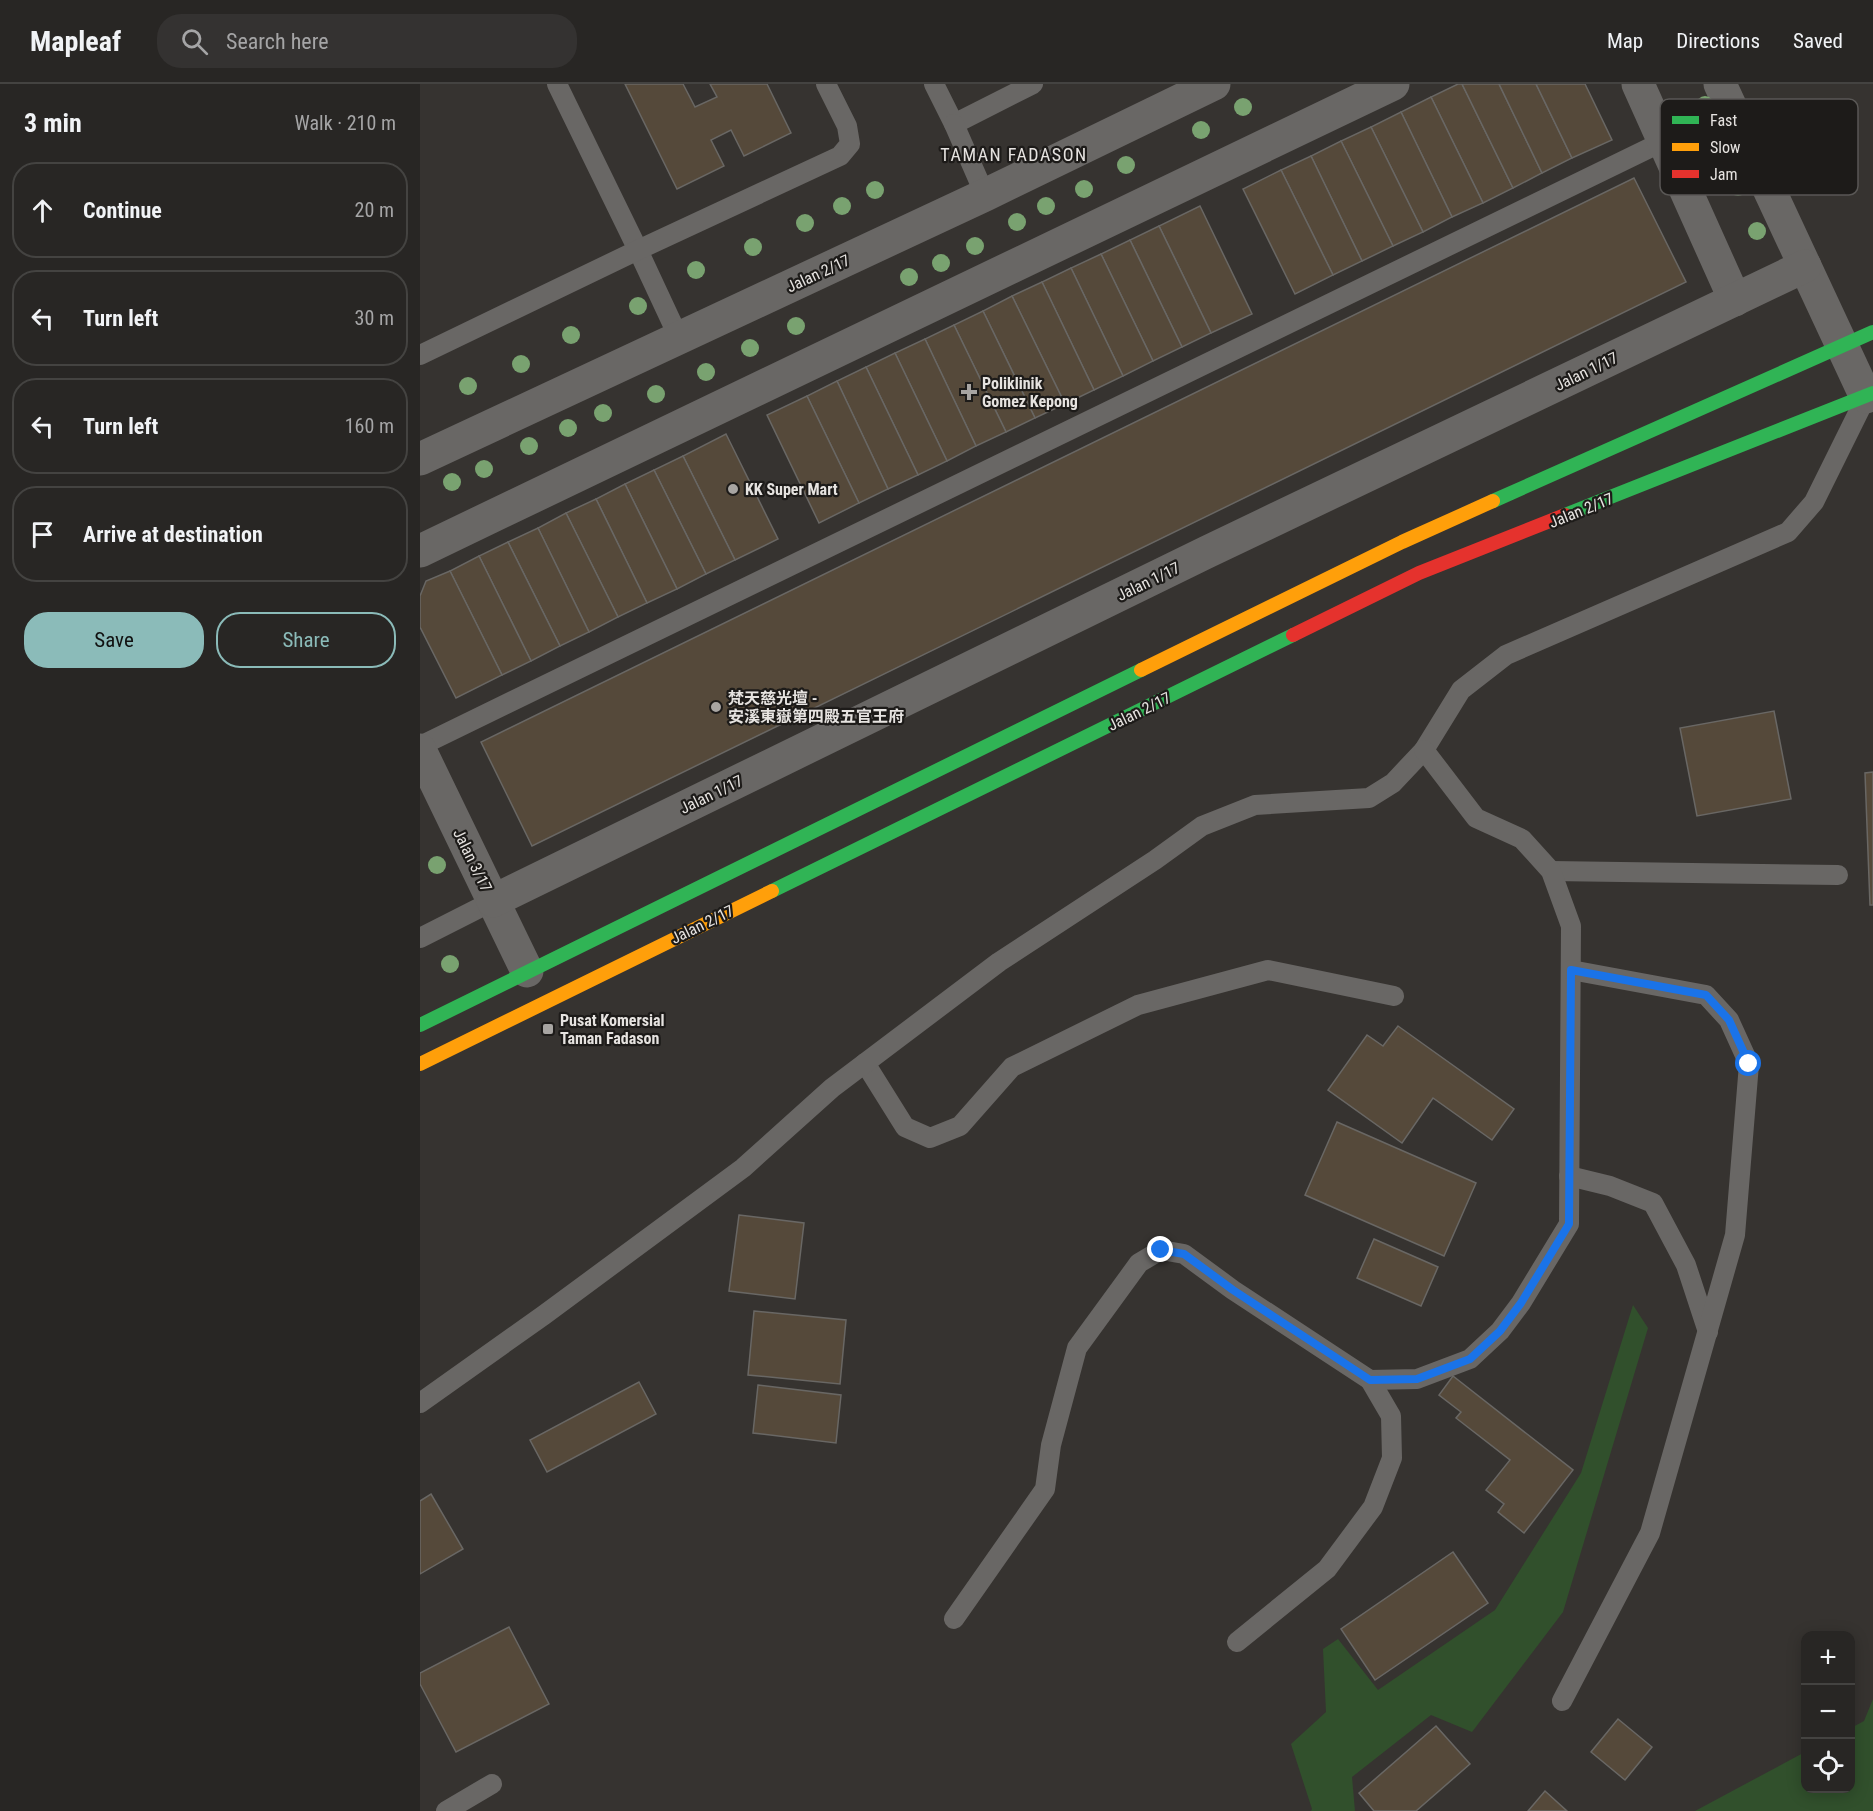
<!DOCTYPE html>
<meta charset="utf-8">
<style>
:root{--surface:#282624;--page:#343231;--text:#f1f3f6;--muted:#a5a5a6;--line:#444341;--accent:#8bbbb9}
body{margin:0;font-family:"Roboto Condensed","Noto Sans SC",sans-serif;background:var(--page);color:var(--text)}
.controls{position:absolute;right:18px;bottom:18px;display:grid;overflow:hidden;border-radius:12px;box-shadow:0 3px 15px #0003}
.controls button{width:54px;height:54px;display:grid;place-items:center;padding:0;border:0;border-bottom:2px solid var(--line);background:var(--surface);color:var(--text);font:30px sans-serif}
.stop{position:absolute;width:18px;height:18px;margin:-14px;border:4px solid #1a73e8;border-radius:50%;background:#fff}
.stop.end{background:#1a73e8;border-color:#fff;box-shadow:0 2px 6px #0008}
.list{margin:0;padding:0;list-style:none}
h2{display:flex;justify-content:space-between;align-items:center;height:78px;margin:0;padding:0 24px;font-size:26px}
h2 small{font-size:20px;font-weight:400;color:var(--muted)}
.list li{display:grid;grid-template-columns:39px 1fr auto;gap:18px;align-items:center;box-sizing:border-box;height:96px;margin:0 12px 12px;padding:0 12px;border:2px solid var(--line);border-radius:24px}
.list b{display:block;font-size:22px;white-space:nowrap}
.list em{font-size:20px;font-style:normal;color:var(--muted)}
.actions{display:flex;gap:12px;padding:18px 24px}
.actions a{flex:1;padding:14px 0;border:2px solid var(--accent);border-radius:24px;text-align:center;font-size:21px;color:var(--accent)}
.actions .main{background:var(--accent);color:#111}
.icon{flex:none;width:33px;height:33px;fill:none;stroke:currentColor;stroke-width:2;stroke-linecap:round;stroke-linejoin:round}
.map{position:relative;flex:none;width:1453px;height:1727px;overflow:hidden}
header{display:flex;align-items:center;gap:36px;box-sizing:border-box;height:84px;padding:0 30px;background:var(--surface);border-bottom:2px solid var(--line)}
header strong{font-size:28px}
nav{display:flex;gap:33px;margin-inline-start:auto;font-size:21px}
.search{width:420px;height:54px;background:var(--page);display:flex;align-items:center;gap:15px;box-sizing:border-box;padding:0 21px;border-radius:24px;color:var(--muted);font-size:22px}
main{display:flex}
aside{flex:1;background:var(--surface)}
.map>svg:first-child{display:block}
.green{fill:#31502c}
.building{fill:#55493a;stroke:#696764;stroke-width:1.5}
.lines{fill:none;stroke-linecap:round;stroke-linejoin:round}
.lane{stroke:#696765;stroke-width:20}
.street{stroke:#696765;stroke-width:33}
.fast{stroke:#30b455;stroke-width:14}
.slow{stroke:#ff9f0a;stroke-width:14}
.jam{stroke:#e5322d;stroke-width:14}
.tree{fill:#79a270}
.route{stroke:#1a73e8;stroke-width:8}
.poi-dot{fill:#a8a5a2;stroke:#1d1b19;stroke-width:2}
.labels{text-anchor:middle;stroke-width:4.5;stroke-linejoin:round;paint-order:stroke}
.street-label{font-size:16px;fill:#e6e3e0;stroke:#1d1b19}
.poi-label{font-size:16px;font-weight:bold;fill:#e6e3e0;stroke:#1d1b19;text-anchor:start}
.neighbourhood-label{font-size:18px;letter-spacing:1.5px;fill:#e6e3e0;stroke:#1d1b19}
.key{fill:#1d1b19;stroke:#595755;stroke-width:1.5}
.key-label{font-size:16px;fill:#e6e3e0}
</style>
<header>
<strong>Mapleaf</strong>
<div class="search"><svg class="icon" aria-label="search" viewBox="0 0 24 24"><circle cx="10" cy="10" r="6"/><path d="M15 15l6 6"/></svg>Search here</div>
<nav><a>Map</a><a>Directions</a><a>Saved</a></nav>
</header>
<main>
<aside>
<h2>3 min<small>Walk · 210 m</small></h2>
<ul class="list">
<li><svg class="icon" aria-label="ahead" viewBox="0 0 24 24"><path d="M12 20V5M6 11l6-6 6 6"/></svg><div><b>Continue</b></div><em>20 m</em></li>
<li><svg class="icon" aria-label="left" viewBox="0 0 24 24"><path d="M17 20v-9H6M10 6l-5 5 5 5"/></svg><div><b>Turn left</b></div><em>30 m</em></li>
<li><svg class="icon" aria-label="left" viewBox="0 0 24 24"><path d="M17 20v-9H6M10 6l-5 5 5 5"/></svg><div><b>Turn left</b></div><em>160 m</em></li>
<li><svg class="icon" aria-label="arrive" viewBox="0 0 24 24"><path d="M6 21V4h12l-3 4 3 4H6"/></svg><div><b>Arrive at destination</b></div></li>
</ul>
<div class="actions"><a class="main">Save</a><a>Share</a></div>
</aside>
<div class="map">
<svg width="1453" height="1727" viewBox="0 0 1453 1727">
<rect width="100%" height="100%" fill="#363330"/>
<g class="green">
<polygon points="1213,1221 1228,1244 1143,1528 1052,1648 1011,1631 932,1693 935,1727 891,1727 892,1725 871,1660 906,1628 903,1565 918,1555 958,1606 1075,1526 1161,1389"/>
<polygon points="1453,1615 1453,1727 1275,1727 1385,1668 1386,1704 1430,1704 1431,1644 1444,1637"/>
</g>
<g class="building">
<polygon points="205,0 263,0 275,23 297,13 290,0 347,0 371,49 324,72 311,46 291,56 304,82 257,105"/>
<polygon points="1038,0 1042,0 1093,104 1063,119 1011,13"/>
<polygon points="1042,0 1079,0 1122,89 1093,104"/>
<polygon points="1079,0 1116,0 1152,74 1122,89"/>
<polygon points="1116,0 1165,0 1192,56 1152,74"/>
<polygon points="1011,13 1063,119 1032,133 981,28"/>
<polygon points="981,28 1032,133 1003,148 951,43"/>
<polygon points="951,43 1003,148 973,162 921,57"/>
<polygon points="921,57 973,162 942,177 891,72"/>
<polygon points="891,72 942,177 913,191 861,86"/>
<polygon points="861,86 913,191 875,210 823,105"/>
<polygon points="1214,94 1266,198 112,762 61,658"/>
<polygon points="780,122 832,230 791,249 739,142"/>
<polygon points="739,142 791,249 762,263 710,156"/>
<polygon points="710,156 762,263 733,277 681,170"/>
<polygon points="681,170 733,277 703,292 651,184"/>
<polygon points="651,184 703,292 674,306 622,198"/>
<polygon points="622,198 674,306 645,320 592,212"/>
<polygon points="592,212 645,320 615,334 563,227"/>
<polygon points="563,227 615,334 586,348 534,241"/>
<polygon points="534,241 586,348 556,362 505,255"/>
<polygon points="505,255 556,362 527,377 475,269"/>
<polygon points="475,269 527,377 498,391 446,283"/>
<polygon points="446,283 498,391 468,405 417,297"/>
<polygon points="417,297 468,405 439,419 387,312"/>
<polygon points="387,312 439,419 399,439 347,331"/>
<polygon points="306,350 358,455 315,476 263,372"/>
<polygon points="263,372 315,476 286,490 234,386"/>
<polygon points="234,386 286,490 257,505 205,400"/>
<polygon points="205,400 257,505 227,519 176,415"/>
<polygon points="176,415 227,519 198,533 146,429"/>
<polygon points="146,429 198,533 169,548 118,444"/>
<polygon points="118,444 169,548 140,562 88,458"/>
<polygon points="88,458 140,562 111,577 59,472"/>
<polygon points="59,472 111,577 82,591 30,487"/>
<polygon points="30,487 82,591 36,614 0,543 0,512 6,497"/>
<polygon points="1354,627 1371,715 1277,732 1260,644"/>
<polygon points="1453,688 1453,821 1450,821 1445,689"/>
<polygon points="978,942 1094,1025 1072,1056 1013,1014 982,1059 908,1006 947,951 963,962"/>
<polygon points="917,1038 1056,1099 1024,1172 885,1111"/>
<polygon points="319,1131 384,1139 375,1215 309,1207"/>
<polygon points="954,1155 1018,1183 1001,1222 937,1194"/>
<polygon points="334,1227 426,1236 420,1300 328,1291"/>
<polygon points="1033,1292 1153,1386 1104,1449 1078,1428 1084,1420 1066,1406 1090,1376 1036,1334 1041,1328 1019,1311"/>
<polygon points="219,1298 236,1330 127,1388 110,1356"/>
<polygon points="338,1301 421,1311 416,1359 333,1349"/>
<polygon points="11,1410 43,1465 0,1490 0,1417"/>
<polygon points="1033,1468 1068,1519 955,1596 921,1545"/>
<polygon points="89,1543 129,1620 36,1668 0,1600 0,1589"/>
<polygon points="1198,1635 1232,1663 1205,1696 1171,1668"/>
<polygon points="1016,1642 1050,1680 996,1727 954,1727 939,1709"/>
<polygon points="1125,1707 1147,1727 1108,1727"/>
</g>
<g class="lines">
<g class="lane">
<polyline points="137,0 218,166 259,254"/>
<polyline points="514,0 534,40 613,0"/>
<polyline points="534,40 565,111"/>
<polyline points="0,271 218,166 420,72 430,60 427,42 406,0"/>
<polyline points="0,662 1244,57"/>
<polyline points="1131,787 1418,791"/>
<polyline points="0,854 73,817"/>
<polyline points="445,979 485,1043 510,1054 540,1042 592,983 718,921 848,886 974,912"/>
<polyline points="1149,1092 1190,1102 1233,1119 1266,1181 1288,1248"/>
<polyline points="0,1319 124,1231 323,1084 412,1004 579,878 735,776 782,742 835,721 949,714 973,699 1004,666 1041,606 1086,571 1368,448 1394,418 1446,313"/>
<polyline points="534,1535 625,1405 631,1361 657,1264 719,1179 741,1166 764,1170 813,1206 950,1296 997,1295 1050,1275 1080,1247 1101,1219 1149,1140 1151,842 1131,787 1102,755 1056,734 1004,666"/>
<polyline points="817,1558 907,1485 953,1423 972,1374 971,1332 950,1296"/>
<polyline points="1142,1617 1230,1449 1315,1151 1329,980 1309,936 1286,911 1151,886"/>
<polyline points="26,1727 72,1700"/>
</g>
<g class="street">
<polyline points="1218,0 1315,216"/>
<polyline points="1300,0 1446,313"/>
<polyline points="0,375 565,111 794,0"/>
<polyline points="0,467 973,0"/>
<polyline points="0,666 107,887"/>
<polyline points="73,817 787,468 1385,182"/>
</g>
<g class="fast">
<polyline points="1073,417 1453,248"/>
<polyline points="1145,431 1453,309"/>
<polyline points="352,807 873,551"/>
<polyline points="0,941 721,586"/>
</g>
<g class="slow">
<polyline points="721,586 982,458 1073,417"/>
<polyline points="0,980 352,807"/>
</g>
<polyline class="jam" points="873,551 999,489 1145,431"/>
</g>
<g class="tree">
<circle cx="1285" cy="21" r="9"/>
<circle cx="823" cy="23" r="9"/>
<circle cx="781" cy="46" r="9"/>
<circle cx="706" cy="81" r="9"/>
<circle cx="1318" cy="103" r="9"/>
<circle cx="664" cy="105" r="9"/>
<circle cx="455" cy="106" r="9"/>
<circle cx="422" cy="122" r="9"/>
<circle cx="626" cy="122" r="9"/>
<circle cx="597" cy="138" r="9"/>
<circle cx="385" cy="139" r="9"/>
<circle cx="1337" cy="147" r="9"/>
<circle cx="555" cy="162" r="9"/>
<circle cx="333" cy="163" r="9"/>
<circle cx="521" cy="179" r="9"/>
<circle cx="276" cy="186" r="9"/>
<circle cx="489" cy="193" r="9"/>
<circle cx="218" cy="222" r="9"/>
<circle cx="376" cy="242" r="9"/>
<circle cx="151" cy="251" r="9"/>
<circle cx="330" cy="264" r="9"/>
<circle cx="101" cy="280" r="9"/>
<circle cx="286" cy="288" r="9"/>
<circle cx="48" cy="302" r="9"/>
<circle cx="236" cy="310" r="9"/>
<circle cx="183" cy="329" r="9"/>
<circle cx="148" cy="344" r="9"/>
<circle cx="109" cy="362" r="9"/>
<circle cx="64" cy="385" r="9"/>
<circle cx="32" cy="398" r="9"/>
<circle cx="17" cy="781" r="9"/>
<circle cx="30" cy="880" r="9"/>
</g>
<g class="lines">
<polyline class="route" points="741,1166 764,1170 813,1206 950,1296 997,1295 1050,1275 1080,1247 1101,1219 1149,1140 1151,886 1286,911 1309,936 1329,980"/>
</g>
<g class="poi-dot">
<path d="M546 299h6v6h6v6h-6v6h-6v-6h-6v-6h6z"/>
<circle cx="313" cy="405" r="6"/>
<circle cx="296" cy="623" r="6"/>
<rect x="122" y="939" width="12" height="12" rx="3"/>
</g>
<g class="labels">
<g class="street-label">
<text transform="translate(398 189) rotate(-25)" y="6">Jalan 2/17</text>
<text transform="translate(1166 287) rotate(-26)" y="6">Jalan 1/17</text>
<text transform="translate(1161 426) rotate(-22)" y="6">Jalan 2/17</text>
<text transform="translate(728 497) rotate(-26)" y="6">Jalan 1/17</text>
<text transform="translate(719 627) rotate(-26)" y="6">Jalan 2/17</text>
<text transform="translate(291 710) rotate(-26)" y="6">Jalan 1/17</text>
<text transform="translate(53 776) rotate(64)" y="6">Jalan 3/17</text>
<text transform="translate(282 840) rotate(-26)" y="6">Jalan 2/17</text>
</g>
<g class="poi-label">
<text x="562" y="305">Poliklinik<tspan x="562" dy="18">Gomez Kepong</tspan></text>
<text x="325" y="411">KK Super Mart</text>
<text x="308" y="620">梵天慈光壇 -<tspan x="308" dy="18">安溪東嶽第四殿五官王府</tspan></text>
<text x="140" y="942">Pusat Komersial<tspan x="140" dy="18">Taman Fadason</tspan></text>
</g>
<g class="neighbourhood-label">
<text x="594" y="77">TAMAN FADASON</text>
</g>
</g>
<rect x="1240" y="15" width="198" height="96" rx="9" class="key"/>
<rect x="1252" y="32" width="27" height="8" fill="#30b455"/>
<rect x="1252" y="59" width="27" height="8" fill="#ff9f0a"/>
<rect x="1252" y="86" width="27" height="8" fill="#e5322d"/>
<g class="key-label">
<text x="1290" y="42">Fast</text>
<text x="1290" y="69">Slow</text>
<text x="1290" y="96">Jam</text>
</g>
</svg>
<div class="controls">
<button>+</button>
<button>−</button>
<button><svg class="icon" aria-label="locate" viewBox="0 0 24 24"><circle cx="12" cy="12" r="6"/><path d="M12 2v4M12 18v4M2 12h4M18 12h4"/></svg></button>
</div>
<div class="stop" style="left:1329px;top:980px"></div>
<div class="stop end" style="left:741px;top:1166px"></div>
</div>
</main>
